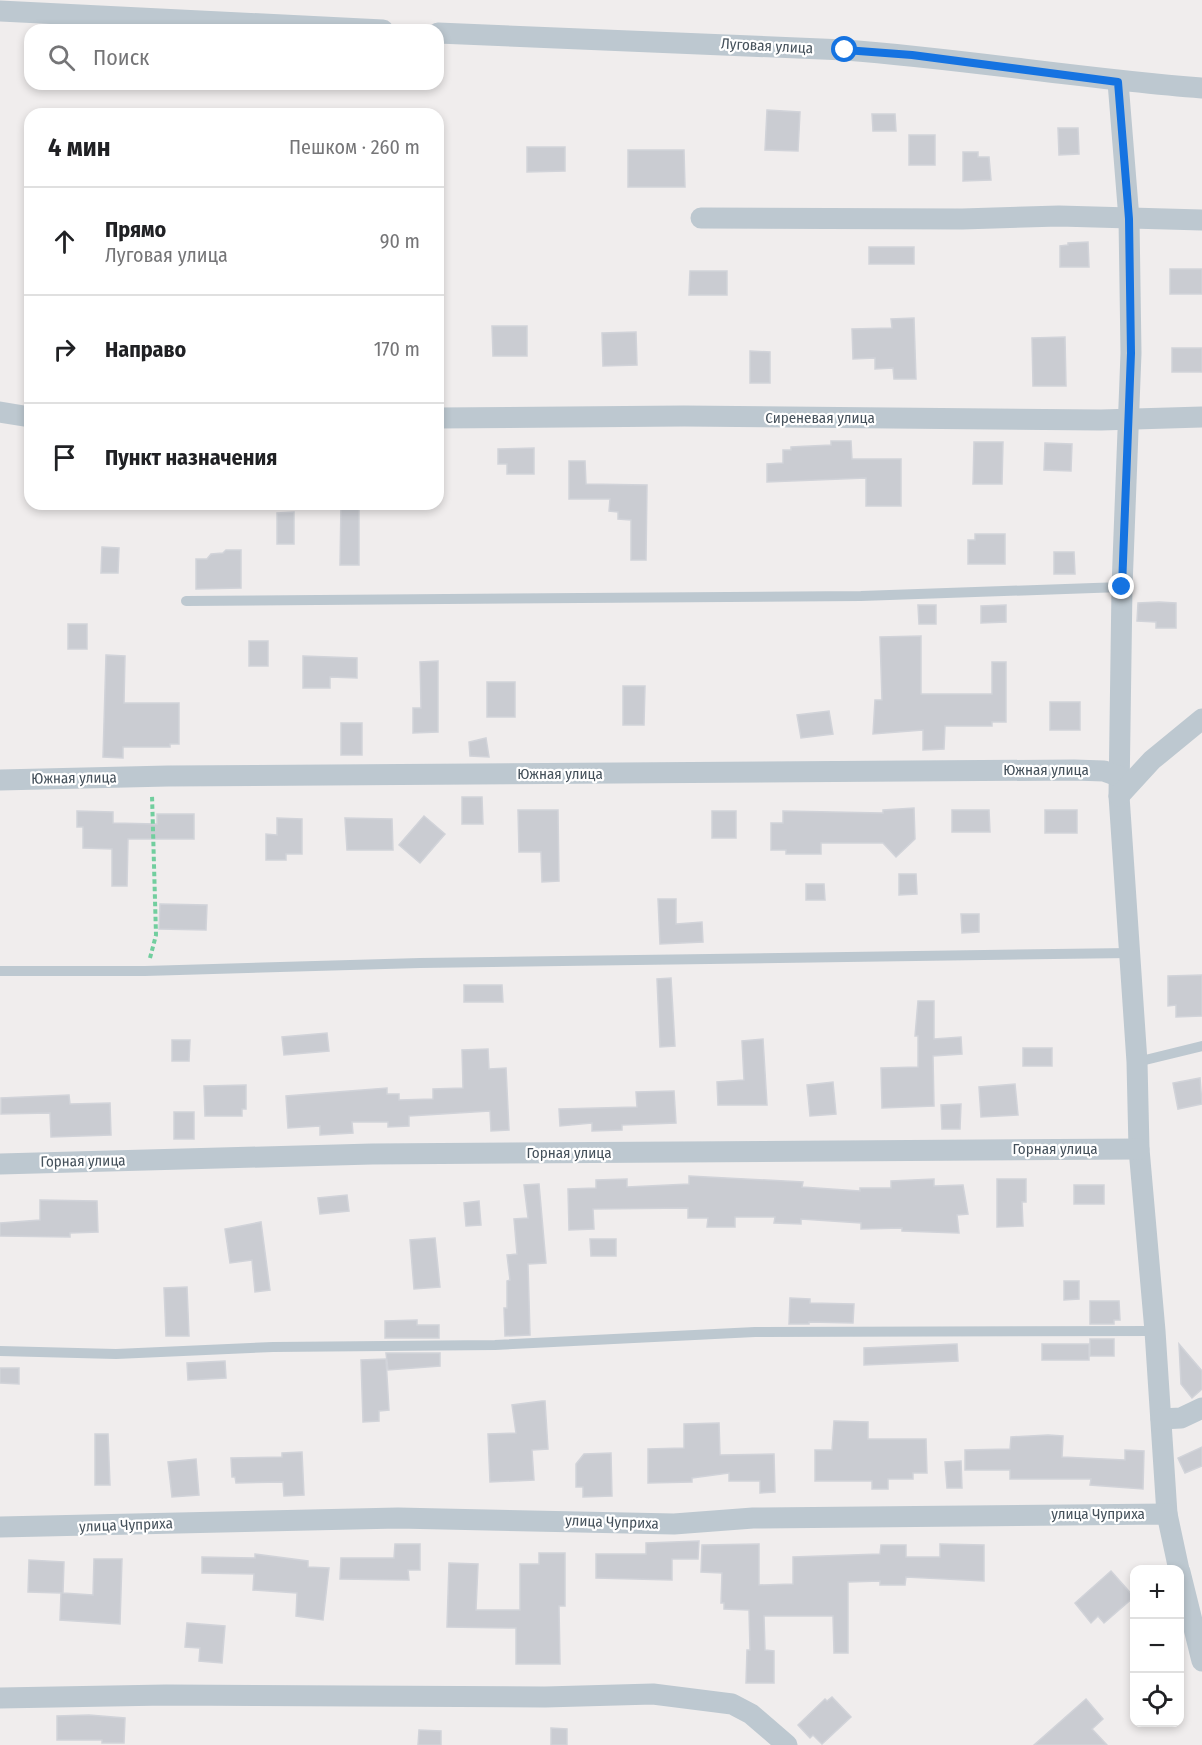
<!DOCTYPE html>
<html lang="ru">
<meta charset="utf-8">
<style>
:root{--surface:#fff;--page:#f2f2f2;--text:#202124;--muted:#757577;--line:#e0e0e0}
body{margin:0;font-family:"Fira Sans Condensed",sans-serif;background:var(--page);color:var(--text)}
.controls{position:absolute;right:18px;bottom:18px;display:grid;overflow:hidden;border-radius:12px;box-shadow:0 3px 9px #0003}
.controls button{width:54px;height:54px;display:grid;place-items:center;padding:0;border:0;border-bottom:2px solid var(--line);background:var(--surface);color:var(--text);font:30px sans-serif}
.stop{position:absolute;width:18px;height:18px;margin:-14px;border:4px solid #1573e1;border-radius:50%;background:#fff}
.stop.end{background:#1573e1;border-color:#fff;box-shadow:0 2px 6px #0008}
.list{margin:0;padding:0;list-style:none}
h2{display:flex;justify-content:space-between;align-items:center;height:78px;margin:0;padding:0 24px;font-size:26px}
h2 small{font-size:20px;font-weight:400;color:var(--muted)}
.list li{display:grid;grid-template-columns:39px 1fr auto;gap:18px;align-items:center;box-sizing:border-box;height:108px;padding:0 24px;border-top:2px solid var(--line)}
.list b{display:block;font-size:22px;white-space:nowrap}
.list p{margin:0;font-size:20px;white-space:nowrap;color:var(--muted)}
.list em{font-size:20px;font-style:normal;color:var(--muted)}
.icon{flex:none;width:33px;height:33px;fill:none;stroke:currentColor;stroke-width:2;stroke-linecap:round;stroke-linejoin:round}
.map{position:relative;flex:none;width:1202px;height:1745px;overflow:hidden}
.search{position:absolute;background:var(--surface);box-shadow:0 3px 9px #0003;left:24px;top:24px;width:420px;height:66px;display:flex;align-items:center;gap:15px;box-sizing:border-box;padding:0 21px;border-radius:18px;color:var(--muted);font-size:22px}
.panel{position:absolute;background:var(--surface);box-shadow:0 3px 9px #0003;left:24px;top:108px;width:420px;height:402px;border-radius:18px}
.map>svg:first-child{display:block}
.building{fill:#caccd2;stroke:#d1d3d9;stroke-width:1.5}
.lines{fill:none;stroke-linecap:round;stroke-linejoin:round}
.path{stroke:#71ce9e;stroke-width:4;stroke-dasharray:4.5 3;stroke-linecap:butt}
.lane{stroke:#bdc8d0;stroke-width:10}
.street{stroke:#bdc8d0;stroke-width:21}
.route{stroke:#1573e1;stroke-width:8}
.labels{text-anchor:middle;stroke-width:4.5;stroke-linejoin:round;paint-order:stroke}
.street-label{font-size:15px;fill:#45515b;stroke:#fff}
</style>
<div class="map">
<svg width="1202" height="1745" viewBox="0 0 1202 1745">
<rect width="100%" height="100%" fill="#f0eded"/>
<g class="building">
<polygon points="767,110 800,112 798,151 765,150"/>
<polygon points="872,114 895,114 896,131 873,131"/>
<polygon points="1058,128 1078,128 1079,154 1059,155"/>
<rect x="909" y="135" width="26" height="30"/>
<polygon points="527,147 565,147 565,171 527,172"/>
<polygon points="628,150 684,150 685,187 628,187"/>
<polygon points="963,152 978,152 978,157 989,157 991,180 963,181"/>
<polygon points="1088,242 1089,267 1060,267 1060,246 1068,245 1068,243"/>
<rect x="869" y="247" width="45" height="17"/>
<rect x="1170" y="269" width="32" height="25"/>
<polygon points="690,271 727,271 727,295 689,295"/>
<polygon points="914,318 916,379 894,379 893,368 875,369 875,358 853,359 852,329 892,328 891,319"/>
<polygon points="492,326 527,326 527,356 493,356"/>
<polygon points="636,332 637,365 603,366 602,333"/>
<polygon points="1065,337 1066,386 1033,386 1032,338"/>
<rect x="1172" y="348" width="30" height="24"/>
<polygon points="750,351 770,352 770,383 750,383"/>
<polygon points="831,441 851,441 852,459 901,459 901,506 866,506 866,478 767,482 767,464 783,463 783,450 791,450 791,447 831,445"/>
<polygon points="974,442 1003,442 1002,484 973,484"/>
<polygon points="1045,443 1072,444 1071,471 1044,470"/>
<polygon points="534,448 534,474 507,474 507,464 498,464 498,449"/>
<polygon points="569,461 585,461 586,484 647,485 646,560 631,560 631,520 618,519 618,512 609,511 610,499 569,499"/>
<polygon points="341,504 359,504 359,565 340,565"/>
<polygon points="294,512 294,544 277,544 277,513"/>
<polygon points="975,534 1005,534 1005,564 968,564 968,540 975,540"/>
<polygon points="102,547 119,548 118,573 101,573"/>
<polygon points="226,550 241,550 241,588 196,589 196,559 207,559 211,554 223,553"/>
<polygon points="1054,552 1074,552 1075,574 1054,574"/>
<polygon points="1159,602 1176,603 1176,628 1156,628 1156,622 1137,621 1138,603"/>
<polygon points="918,605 936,605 936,624 919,624"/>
<polygon points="1006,605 1006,622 981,623 981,606"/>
<rect x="68" y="624" width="19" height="25"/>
<polygon points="921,636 921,694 992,694 992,662 1006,662 1006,722 992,722 992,726 945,726 944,749 923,750 923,730 873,734 875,700 882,700 880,637"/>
<rect x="249" y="641" width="19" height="25"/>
<polygon points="106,655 125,656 124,703 179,703 179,744 170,744 170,747 123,747 123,758 103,757"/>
<polygon points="303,656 357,658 357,678 330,677 330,688 303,688"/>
<polygon points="438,661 438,732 413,733 413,708 421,708 420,662"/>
<rect x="487" y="682" width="28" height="35"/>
<polygon points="623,686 645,686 644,725 623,725"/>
<rect x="1050" y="702" width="30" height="28"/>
<polygon points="829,711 833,734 801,738 797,715"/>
<rect x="341" y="723" width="21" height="32"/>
<polygon points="486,738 489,757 470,756 469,742"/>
<polygon points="462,797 482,797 483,824 462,824"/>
<polygon points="914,808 915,839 896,857 883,843 821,843 821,854 786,854 786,850 771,850 771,823 783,823 783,811 883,813 883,810"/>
<polygon points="518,810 558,810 559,881 542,882 541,852 519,852"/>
<polygon points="952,810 989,810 990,832 952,832"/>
<rect x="1045" y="810" width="32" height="23"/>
<polygon points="77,811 113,812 113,823 157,824 157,814 194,814 194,839 128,839 127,886 112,886 112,849 83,848 83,827 77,827"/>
<rect x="712" y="811" width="24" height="27"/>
<polygon points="424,816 445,834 420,863 399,845"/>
<polygon points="277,818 302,819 302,854 286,854 286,860 266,860 266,834 277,835"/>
<polygon points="345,818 392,819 393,850 347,850"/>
<polygon points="899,874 916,874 917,894 899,895"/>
<polygon points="806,884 824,884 825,900 806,900"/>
<polygon points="658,899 676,899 676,924 702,922 703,942 660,944"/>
<polygon points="160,904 207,905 206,930 159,929"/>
<polygon points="961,914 979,914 979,932 962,933"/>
<polygon points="1202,975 1202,1016 1176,1017 1176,1005 1168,1006 1168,976"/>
<polygon points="671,978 675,1046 660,1047 657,979"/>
<polygon points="464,985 502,985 503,1002 464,1002"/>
<polygon points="918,1001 934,1001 934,1039 961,1037 962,1054 933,1056 934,1106 882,1108 881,1068 918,1067 918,1036 915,1036"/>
<polygon points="327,1033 329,1051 284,1055 282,1037"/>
<polygon points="763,1039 767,1105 718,1105 717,1082 744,1080 742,1041"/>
<polygon points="172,1040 190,1040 189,1061 172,1061"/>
<rect x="1023" y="1048" width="29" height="18"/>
<polygon points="488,1049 489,1069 506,1068 509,1130 491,1131 490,1111 409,1116 409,1126 388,1127 388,1122 352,1122 353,1133 320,1135 320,1126 288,1128 286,1096 387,1088 387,1094 399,1094 399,1100 433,1099 433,1089 463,1088 462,1050"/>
<polygon points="1200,1078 1202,1104 1178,1109 1173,1083"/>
<polygon points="833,1082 836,1114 810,1116 807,1085"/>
<polygon points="1015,1084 1018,1115 981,1117 979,1087"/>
<polygon points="246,1085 246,1109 242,1109 242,1116 205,1116 204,1086"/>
<polygon points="674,1091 676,1123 622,1125 622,1130 592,1131 592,1123 560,1126 559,1109 637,1107 636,1092"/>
<polygon points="69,1095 70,1104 110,1103 111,1135 51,1137 50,1113 1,1114 1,1098"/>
<polygon points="961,1104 960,1129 942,1129 941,1105"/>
<rect x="174" y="1112" width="20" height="27"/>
<polygon points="689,1176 803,1182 802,1187 860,1191 860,1188 891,1188 891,1181 934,1179 934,1186 963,1185 968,1214 957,1215 959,1233 902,1231 902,1228 861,1229 861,1223 801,1219 801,1224 774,1223 775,1217 735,1217 735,1227 707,1227 708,1218 688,1218 688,1208 593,1209 594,1229 569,1230 568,1189 596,1188 596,1180 627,1179 627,1187 689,1184"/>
<polygon points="997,1179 1026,1179 1026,1202 1022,1202 1023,1226 997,1227"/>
<polygon points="539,1184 546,1263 528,1264 530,1335 505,1336 504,1308 507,1308 507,1281 510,1280 507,1255 517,1254 514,1219 528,1218 524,1185"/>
<rect x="1074" y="1185" width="30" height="19"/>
<polygon points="347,1195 349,1211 320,1214 318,1198"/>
<polygon points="40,1200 97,1201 98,1232 70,1233 70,1237 0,1236 0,1223 40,1220"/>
<polygon points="479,1201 481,1225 466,1226 464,1203"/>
<polygon points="261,1222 270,1290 255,1292 252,1260 230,1263 225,1229"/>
<polygon points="435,1238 440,1287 414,1289 410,1240"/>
<polygon points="590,1239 616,1239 616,1256 591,1256"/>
<polygon points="1064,1281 1079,1281 1079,1299 1064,1300"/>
<polygon points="187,1287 189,1336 166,1336 164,1288"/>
<polygon points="790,1298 810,1299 810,1303 854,1304 853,1323 809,1322 809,1324 789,1324"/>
<polygon points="1090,1301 1119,1301 1120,1320 1114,1320 1114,1324 1090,1324"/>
<polygon points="417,1320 417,1325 439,1325 439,1338 385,1338 385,1321"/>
<rect x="1090" y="1339" width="24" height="17"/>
<polygon points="957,1344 958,1361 864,1365 864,1348"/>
<rect x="1042" y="1344" width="47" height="16"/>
<polygon points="1179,1344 1202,1371 1202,1389 1192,1398 1181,1384"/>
<polygon points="386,1353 440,1353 440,1366 388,1370"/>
<polygon points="386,1359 389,1410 379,1411 379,1421 363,1422 361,1360"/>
<polygon points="225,1361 226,1378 188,1380 187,1363"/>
<polygon points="0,1368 19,1368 19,1384 0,1383"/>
<polygon points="542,1401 545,1401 548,1449 532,1450 534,1480 490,1482 488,1434 516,1433 512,1405"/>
<polygon points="834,1421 868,1422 868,1439 926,1439 927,1473 913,1473 913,1479 888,1479 888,1489 872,1489 872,1481 815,1481 815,1450 832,1450"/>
<polygon points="719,1423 720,1455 774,1454 775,1492 760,1493 760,1481 729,1481 729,1473 692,1478 692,1482 648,1483 648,1449 684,1448 684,1424"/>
<polygon points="95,1434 108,1434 110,1485 95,1485"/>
<polygon points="1048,1435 1063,1436 1062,1457 1125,1460 1125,1450 1144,1451 1143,1489 1090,1485 1091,1479 1010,1479 1010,1470 965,1470 965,1450 1010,1449 1011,1437"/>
<polygon points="1202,1447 1202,1466 1185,1473 1178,1458"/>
<polygon points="302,1452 304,1495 284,1496 283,1482 236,1483 235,1477 232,1477 231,1458 282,1457 282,1453"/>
<polygon points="611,1453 612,1496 583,1497 583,1487 576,1487 576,1464 584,1454"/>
<polygon points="196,1459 199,1495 172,1497 168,1462"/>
<polygon points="961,1461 962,1488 947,1488 945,1462"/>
<polygon points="699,1541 698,1559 672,1559 672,1580 596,1578 596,1554 646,1554 646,1543"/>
<polygon points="395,1544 420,1544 420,1570 408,1570 409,1580 340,1579 341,1558 394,1558"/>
<polygon points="759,1544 759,1585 793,1584 793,1557 880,1554 881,1545 906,1545 906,1557 940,1557 940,1544 984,1545 984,1581 906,1577 905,1585 880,1585 880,1581 848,1582 848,1653 834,1653 833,1616 764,1616 765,1650 774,1651 774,1683 746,1683 747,1650 750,1650 749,1610 724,1609 724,1603 721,1603 722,1573 701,1572 702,1545"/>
<polygon points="539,1553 565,1553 565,1606 559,1606 560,1664 516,1664 516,1628 447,1627 449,1563 478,1564 476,1610 520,1610 520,1564 539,1564"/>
<polygon points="255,1554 308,1561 308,1567 329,1568 323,1620 296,1616 297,1593 253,1590 254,1574 202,1573 202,1557 255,1558"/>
<polygon points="94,1559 122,1559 120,1624 60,1620 61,1593 28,1592 29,1560 64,1562 63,1593 93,1595"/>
<polygon points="1111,1571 1134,1597 1104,1623 1098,1616 1091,1623 1075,1603"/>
<polygon points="187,1623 225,1626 222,1663 199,1661 200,1648 185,1647"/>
<polygon points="832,1697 851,1717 822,1744 813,1735 810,1738 798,1725 825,1699 827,1701"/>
<polygon points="1086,1699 1103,1719 1092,1729 1107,1745 1034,1745"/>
<polygon points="89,1715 125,1718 124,1743 102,1743 102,1740 57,1740 57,1716"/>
<polygon points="551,1728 567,1729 567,1745 551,1745"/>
<polygon points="419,1730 441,1731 441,1745 418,1745"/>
</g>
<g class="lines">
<polyline class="path" points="150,958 156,935 152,795"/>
<g class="lane">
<polyline points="186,601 861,596 1122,587"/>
<polyline points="0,971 145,971 420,963 1130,953"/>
<polyline points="1137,1062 1202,1046"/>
<polyline points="0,1351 116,1354 273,1347 495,1345 755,1332 1155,1331"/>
</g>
<g class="street">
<polyline points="0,11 383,30"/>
<path d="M438 33 845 50C965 59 1083 79 1202 88"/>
<polyline points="1118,82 1129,219 1131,353 1122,587 1119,796 1137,1062 1139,1149 1155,1331 1167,1514"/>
<polyline points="701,218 962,219 1059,216 1202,220"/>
<polyline points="0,412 30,417"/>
<polyline points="438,418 684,416 1101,420 1202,417"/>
<polyline points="0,780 168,776 1074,770 1104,771 1118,776"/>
<polyline points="1119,796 1152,760 1202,719"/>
<polyline points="0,1164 372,1154 1139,1149"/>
<polyline points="1161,1419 1181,1418 1202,1408"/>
<polyline points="0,1527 398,1518 674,1524 753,1518 1167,1514 1179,1570"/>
<polyline points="1180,1572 1202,1661"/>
<polyline points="0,1698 166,1695 545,1697 653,1694 732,1704 751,1714 787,1745"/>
</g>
</g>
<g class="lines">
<polyline class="route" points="845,50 912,55 1118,82 1129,219 1131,353 1122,587"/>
</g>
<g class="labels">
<g class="street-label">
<text transform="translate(767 46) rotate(3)" y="5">Луговая улица</text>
<text x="820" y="423">Сиреневая улица</text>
<text x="1046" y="775">Южная улица</text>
<text x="560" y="779">Южная улица</text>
<text transform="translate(74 778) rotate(-1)" y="5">Южная улица</text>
<text x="1055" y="1154">Горная улица</text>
<text x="569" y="1158">Горная улица</text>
<text transform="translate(83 1161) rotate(-1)" y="5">Горная улица</text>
<text x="1098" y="1519">улица Чуприха</text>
<text transform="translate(612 1522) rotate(2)" y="5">улица Чуприха</text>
<text transform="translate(126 1525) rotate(-2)" y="5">улица Чуприха</text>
</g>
</g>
</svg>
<div class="controls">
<button>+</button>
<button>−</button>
<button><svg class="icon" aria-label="locate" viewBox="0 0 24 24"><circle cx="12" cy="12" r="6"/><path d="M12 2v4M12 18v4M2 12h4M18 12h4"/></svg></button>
</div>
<div class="stop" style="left:845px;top:50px"></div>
<div class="stop end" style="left:1122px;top:587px"></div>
<div class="search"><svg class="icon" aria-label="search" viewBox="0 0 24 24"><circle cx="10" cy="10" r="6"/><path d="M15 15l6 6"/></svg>Поиск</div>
<section class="panel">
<h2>4 мин<small>Пешком · 260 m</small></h2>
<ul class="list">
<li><svg class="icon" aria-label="ahead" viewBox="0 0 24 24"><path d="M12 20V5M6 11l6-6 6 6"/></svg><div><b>Прямо</b><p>Луговая улица</p></div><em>90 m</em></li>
<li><svg class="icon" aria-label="right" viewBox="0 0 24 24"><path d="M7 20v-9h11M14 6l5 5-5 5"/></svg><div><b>Направо</b></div><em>170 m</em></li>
<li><svg class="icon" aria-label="arrive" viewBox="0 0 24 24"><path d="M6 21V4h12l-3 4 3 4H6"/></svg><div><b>Пункт назначения</b></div></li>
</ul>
</section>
</div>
